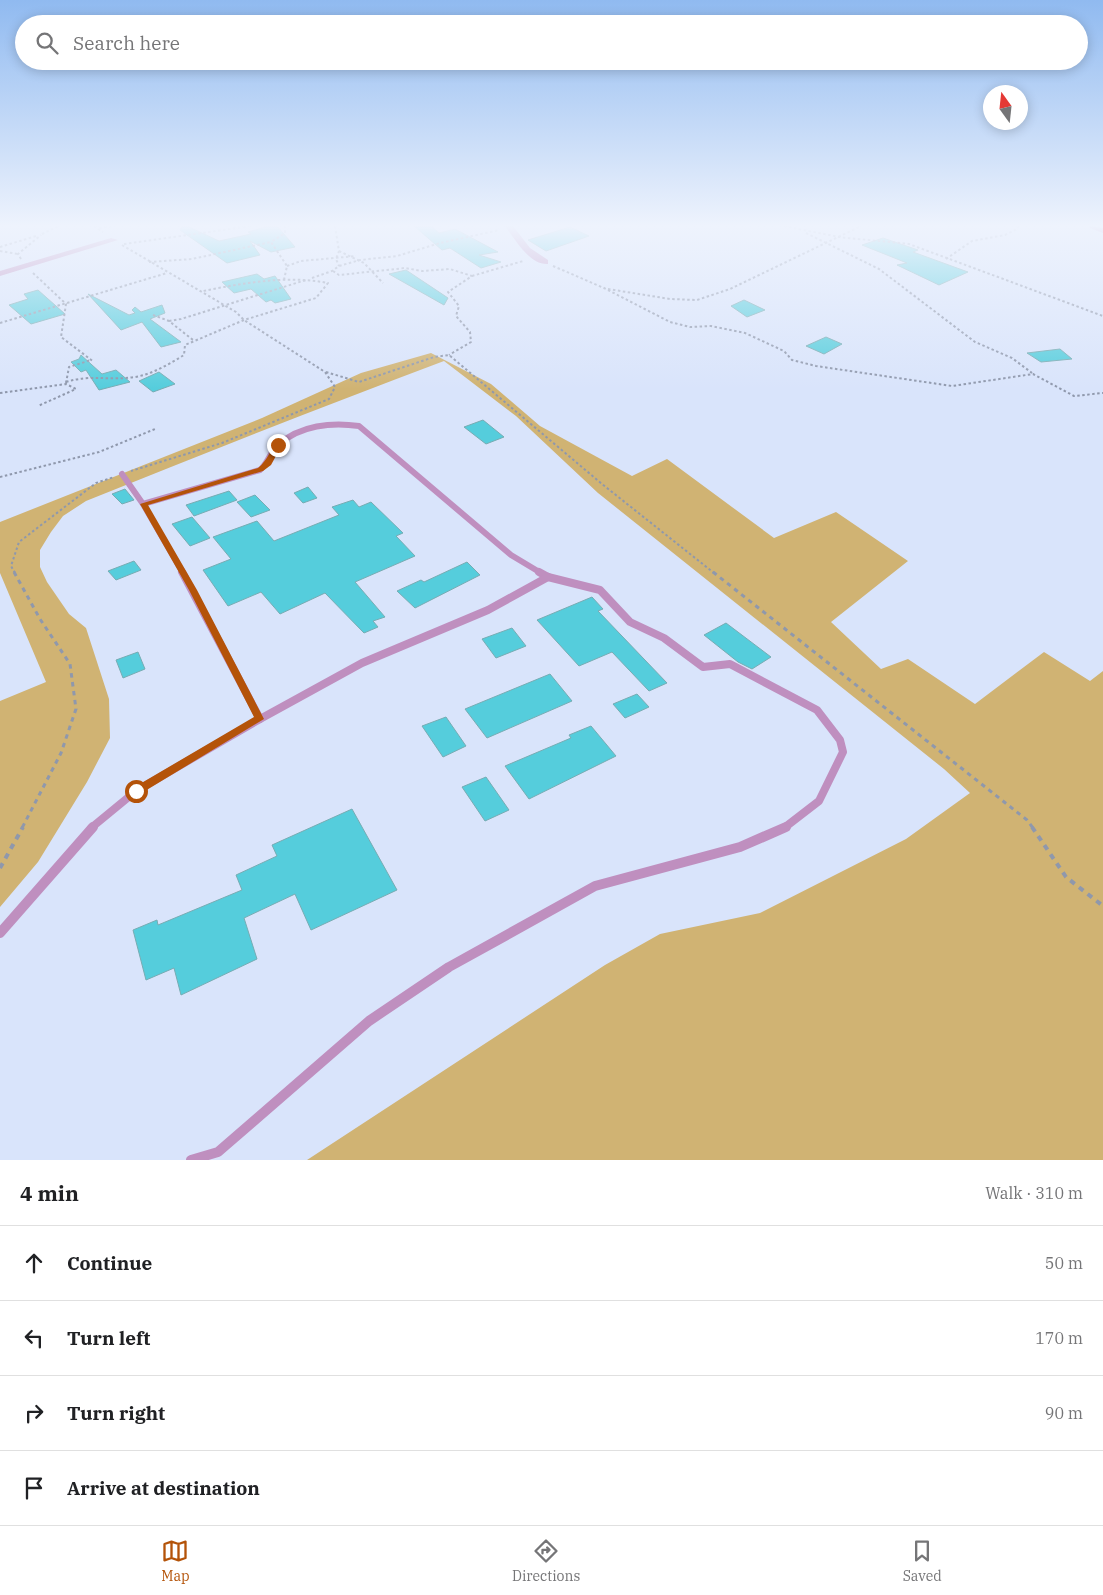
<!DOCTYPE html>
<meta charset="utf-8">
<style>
:root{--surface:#fff;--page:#f2f2f2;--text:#202124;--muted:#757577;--line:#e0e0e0;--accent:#b45309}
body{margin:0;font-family:"IBM Plex Serif",serif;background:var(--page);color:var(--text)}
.compass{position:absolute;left:983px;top:85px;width:45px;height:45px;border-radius:50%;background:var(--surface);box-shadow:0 2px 12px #0003;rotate:345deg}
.stop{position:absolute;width:15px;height:15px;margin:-11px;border:4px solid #b45309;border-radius:50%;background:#fff}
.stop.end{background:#b45309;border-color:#fff;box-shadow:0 1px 5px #0008}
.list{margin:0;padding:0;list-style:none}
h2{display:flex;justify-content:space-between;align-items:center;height:65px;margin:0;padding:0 20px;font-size:21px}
h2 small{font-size:16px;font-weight:400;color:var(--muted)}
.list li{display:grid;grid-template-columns:32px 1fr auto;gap:15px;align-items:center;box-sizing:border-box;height:75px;padding:0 20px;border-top:1px solid var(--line)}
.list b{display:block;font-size:19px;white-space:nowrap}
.list em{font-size:16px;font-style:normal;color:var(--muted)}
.icon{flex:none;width:28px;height:28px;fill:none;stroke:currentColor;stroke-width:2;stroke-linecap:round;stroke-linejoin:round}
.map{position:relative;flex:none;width:1103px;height:1160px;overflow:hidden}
.search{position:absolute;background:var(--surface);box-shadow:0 2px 12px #0003;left:15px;right:15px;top:15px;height:55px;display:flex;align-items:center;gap:12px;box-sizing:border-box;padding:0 18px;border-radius:28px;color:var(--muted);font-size:19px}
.sheet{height:365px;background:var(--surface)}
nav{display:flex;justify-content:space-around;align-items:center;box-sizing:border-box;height:70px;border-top:1px solid var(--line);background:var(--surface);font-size:14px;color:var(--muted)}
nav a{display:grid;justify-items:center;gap:2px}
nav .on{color:var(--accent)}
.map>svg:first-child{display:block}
.green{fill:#d0b373}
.building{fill:#55cddc;stroke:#77acb3}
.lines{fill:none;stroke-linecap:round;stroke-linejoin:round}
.path-far2{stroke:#8f98ac;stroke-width:2;stroke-dasharray:2.5 2.5;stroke-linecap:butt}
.path-far1{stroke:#8f98ac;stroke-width:3;stroke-dasharray:4.5 4.5;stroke-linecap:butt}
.path{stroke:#8f98ac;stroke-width:4;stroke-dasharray:5.5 5.5;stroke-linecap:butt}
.lane-far2{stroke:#bf8fbf;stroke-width:6}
.lane-far1{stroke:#bf8fbf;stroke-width:8}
.lane{stroke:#bf8fbf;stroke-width:10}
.street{fill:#bf8fbf;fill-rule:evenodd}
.secondary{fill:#aa63ac;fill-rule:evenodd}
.route{fill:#b45309}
</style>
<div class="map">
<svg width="1103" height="1160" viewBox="0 0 1103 1160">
<rect width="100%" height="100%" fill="#d9e4fb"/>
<path class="green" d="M431 353 491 384 540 426 632 476 667 459 774 538 836 512 908 561 831 622 881 669 908 659 975 704 1044 652 1090 681 1103 671V1160H307L605 965 660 934 760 913 906 839 970 793 944 769 598 493 516 416 444 361C324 406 205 453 86 501L63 516 51 532 40 550V567L47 582 69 614 86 628 109 699 110 738 87 782 38 862 0 907V701L46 682 0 573V522L262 418 361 373Z"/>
<g class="building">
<polygon points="182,226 187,226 219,241 251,234 248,232 269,226 277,226 295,247 271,252 250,241 260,255 227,263 180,230"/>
<polygon points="414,226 431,226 439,233 455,229 498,252 479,255 501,262 481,268 450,248 442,250"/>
<polygon points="570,227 589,236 546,251 528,240"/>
<polygon points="883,238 918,250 913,252 968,272 939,285 897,265 907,263 862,245"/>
<polygon points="406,270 448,298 444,305 389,274"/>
<polygon points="257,274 264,279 275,276 291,299 275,303 271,300 266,302 251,289 234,293 222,282"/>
<polygon points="38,290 65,314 31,324 9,305 28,299 24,294"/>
<polygon points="88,294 129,315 135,313 132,310 135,307 141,312 162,305 165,313 150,319 181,342 161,347 142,322 121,330"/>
<polygon points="744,300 765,310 747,317 731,306"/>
<polygon points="826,337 842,344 824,354 806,346"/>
<polygon points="1060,349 1072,359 1041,362 1027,353"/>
<polygon points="81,355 102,374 116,370 130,382 99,390 86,370 81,372 71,362 79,359"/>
<polygon points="159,372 175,384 153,392 139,381"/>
<polygon points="483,420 504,437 486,444 464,427"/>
<polygon points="308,487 317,498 303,503 294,493"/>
<polygon points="125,489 134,500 122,504 112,494"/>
<polygon points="229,491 237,500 194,516 186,505"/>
<polygon points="255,495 270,510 251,517 237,502"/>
<polygon points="353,500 359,507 371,502 403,533 396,536 415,556 355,582 385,617 373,621 378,627 364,633 325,593 280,614 261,592 228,606 203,570 231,559 213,537 257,521 274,541 339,515 332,507"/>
<polygon points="192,517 210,538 190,546 172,524"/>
<polygon points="134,561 141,570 116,580 108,571"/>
<polygon points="467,562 480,575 415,608 397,591 421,580 424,582"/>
<polygon points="592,597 603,609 598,611 667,683 649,691 612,652 579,666 537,620"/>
<polygon points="726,623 771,657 752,669 738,662 704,635"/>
<polygon points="512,628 526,646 496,658 482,639"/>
<polygon points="138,652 145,669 123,678 116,660"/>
<polygon points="550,674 572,701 487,738 465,709"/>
<polygon points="637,694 649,707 625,718 613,704"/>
<polygon points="446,717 466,746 443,757 422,726"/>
<polygon points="591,726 616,756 529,799 505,766 571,738 569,735"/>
<polygon points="486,777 509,810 485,821 462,787"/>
<polygon points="352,809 397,890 311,930 295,894 244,918 257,959 181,995 174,968 146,980 133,930 157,920 158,925 242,890 236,875 277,856 272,845"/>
</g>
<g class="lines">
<g class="path-far2">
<polyline points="94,226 103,232"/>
<polyline points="335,226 339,251 336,259 339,266"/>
<polyline points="784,226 839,237 909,244 1103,316"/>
<polyline points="99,228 114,226"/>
<polyline points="806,233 879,269 975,342 1012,358 1032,373"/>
<polyline points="42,234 58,226"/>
<polyline points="124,244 251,226"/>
<polyline points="122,245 236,312 244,320 325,372 335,387 329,399 222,443 131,471"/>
<polyline points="0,247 36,236"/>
<polyline points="0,251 18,254"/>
<polyline points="339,251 364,263 383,283"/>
<polyline points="21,259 18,254 41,235"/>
<polyline points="946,259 972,241 1005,235 1017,229 1018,226"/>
<polyline points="149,262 192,259 271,242"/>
<polyline points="287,266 301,261 356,256"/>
<polyline points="553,266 604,288 670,322 690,327 711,326 745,333 784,351 792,360 816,366 952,386 1033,374 1074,396 1103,393"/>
<polyline points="333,271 339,275 405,268 422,271 450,269 472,276 448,292 459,306 456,316 470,332 471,342 449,355"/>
<polyline points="33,273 66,304 61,337 94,362"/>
<polyline points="472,276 523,261"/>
<polyline points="312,278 332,271 339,266 360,260 397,256 440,243 499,230"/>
<polyline points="284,280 287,266 271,242 285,233 285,226"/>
<polyline points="608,289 670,299 697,300 730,289 861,226"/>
<polyline points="153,315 169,321 193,340"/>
<polyline points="169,321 181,319 306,280"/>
<polyline points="0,323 167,273"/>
<polyline points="326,372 359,382 434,357 449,355 602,484 714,573"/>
<path d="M66 382C92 374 110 381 135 377 153 374 169 364 184 355L185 345 244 320 316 298 328 283C286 275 244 283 203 291"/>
<polyline points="66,383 69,367 91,360"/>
<polyline points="0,393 66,384 76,389 38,406"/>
<polyline points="0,477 99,452 155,429"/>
<polyline points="15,573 11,566 19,542 96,483 114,477"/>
</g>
<g class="path-far1">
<polyline points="14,572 40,619 70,664 76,709 61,753 22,828"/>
<polyline points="713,572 1027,820 1033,828"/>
</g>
<g class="path">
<polyline points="1032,827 1066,877 1103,906"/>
<polyline points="0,868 23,827"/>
</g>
<g class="lane-far2">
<polyline points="122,474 143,504"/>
<path d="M183 573 143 504 260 470C268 463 270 452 278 445 300 425 332 422 359 426L511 555 541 573"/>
</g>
<g class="lane-far1">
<polyline points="539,572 548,577 600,590 630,622 664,638 703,667 730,664 817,710 840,740 843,752 819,801 784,828"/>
<polyline points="260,719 362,663 488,610 548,577"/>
<polyline points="91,828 136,791 260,719 182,572"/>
</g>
<g class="lane">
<polyline points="0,933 93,827"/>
<polyline points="191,1160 218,1152 369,1021 449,967 595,886 740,847 786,827"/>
</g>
<g class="street">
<path d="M505 226H513L530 248 548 260V264C529 265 515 239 505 226Z"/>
<polygon points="111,238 118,240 0,276 0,271"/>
</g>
<polygon class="secondary" points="1089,226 1103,228 1103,233 1090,228"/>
</g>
<linearGradient id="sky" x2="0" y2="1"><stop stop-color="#90baf0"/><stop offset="0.58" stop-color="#eef3fd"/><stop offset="1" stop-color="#eef3fd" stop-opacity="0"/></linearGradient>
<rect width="1103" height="389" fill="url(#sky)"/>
<path class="route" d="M278 443 282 445 271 465 263 471 148 505 197 590 264 719 140 794H133V788L254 717 189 590 140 504 258 468C268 460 270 449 278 443Z"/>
</svg>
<svg class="compass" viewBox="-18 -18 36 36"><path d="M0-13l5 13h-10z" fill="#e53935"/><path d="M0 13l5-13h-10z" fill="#757577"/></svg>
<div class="stop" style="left:136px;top:791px"></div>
<div class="stop end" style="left:278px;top:445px"></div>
<div class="search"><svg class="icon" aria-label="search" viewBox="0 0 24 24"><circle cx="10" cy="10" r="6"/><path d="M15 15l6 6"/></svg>Search here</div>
</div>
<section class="sheet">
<h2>4 min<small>Walk · 310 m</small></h2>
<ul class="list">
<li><svg class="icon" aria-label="ahead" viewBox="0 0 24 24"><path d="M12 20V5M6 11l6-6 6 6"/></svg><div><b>Continue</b></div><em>50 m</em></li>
<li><svg class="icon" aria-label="left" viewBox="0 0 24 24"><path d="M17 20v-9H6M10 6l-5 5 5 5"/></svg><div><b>Turn left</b></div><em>170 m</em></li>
<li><svg class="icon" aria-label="right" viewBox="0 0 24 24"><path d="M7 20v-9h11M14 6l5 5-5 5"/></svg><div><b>Turn right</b></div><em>90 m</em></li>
<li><svg class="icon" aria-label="arrive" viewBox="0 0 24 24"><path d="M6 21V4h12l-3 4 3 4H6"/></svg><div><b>Arrive at destination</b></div></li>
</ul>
</section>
<nav>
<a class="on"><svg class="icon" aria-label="map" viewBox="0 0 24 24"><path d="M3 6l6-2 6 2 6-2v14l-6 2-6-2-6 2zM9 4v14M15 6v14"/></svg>Map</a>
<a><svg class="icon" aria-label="directions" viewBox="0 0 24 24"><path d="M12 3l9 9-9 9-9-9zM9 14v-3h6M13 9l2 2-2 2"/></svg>Directions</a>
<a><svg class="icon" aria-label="saved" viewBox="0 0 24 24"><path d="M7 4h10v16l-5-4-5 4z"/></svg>Saved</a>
</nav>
